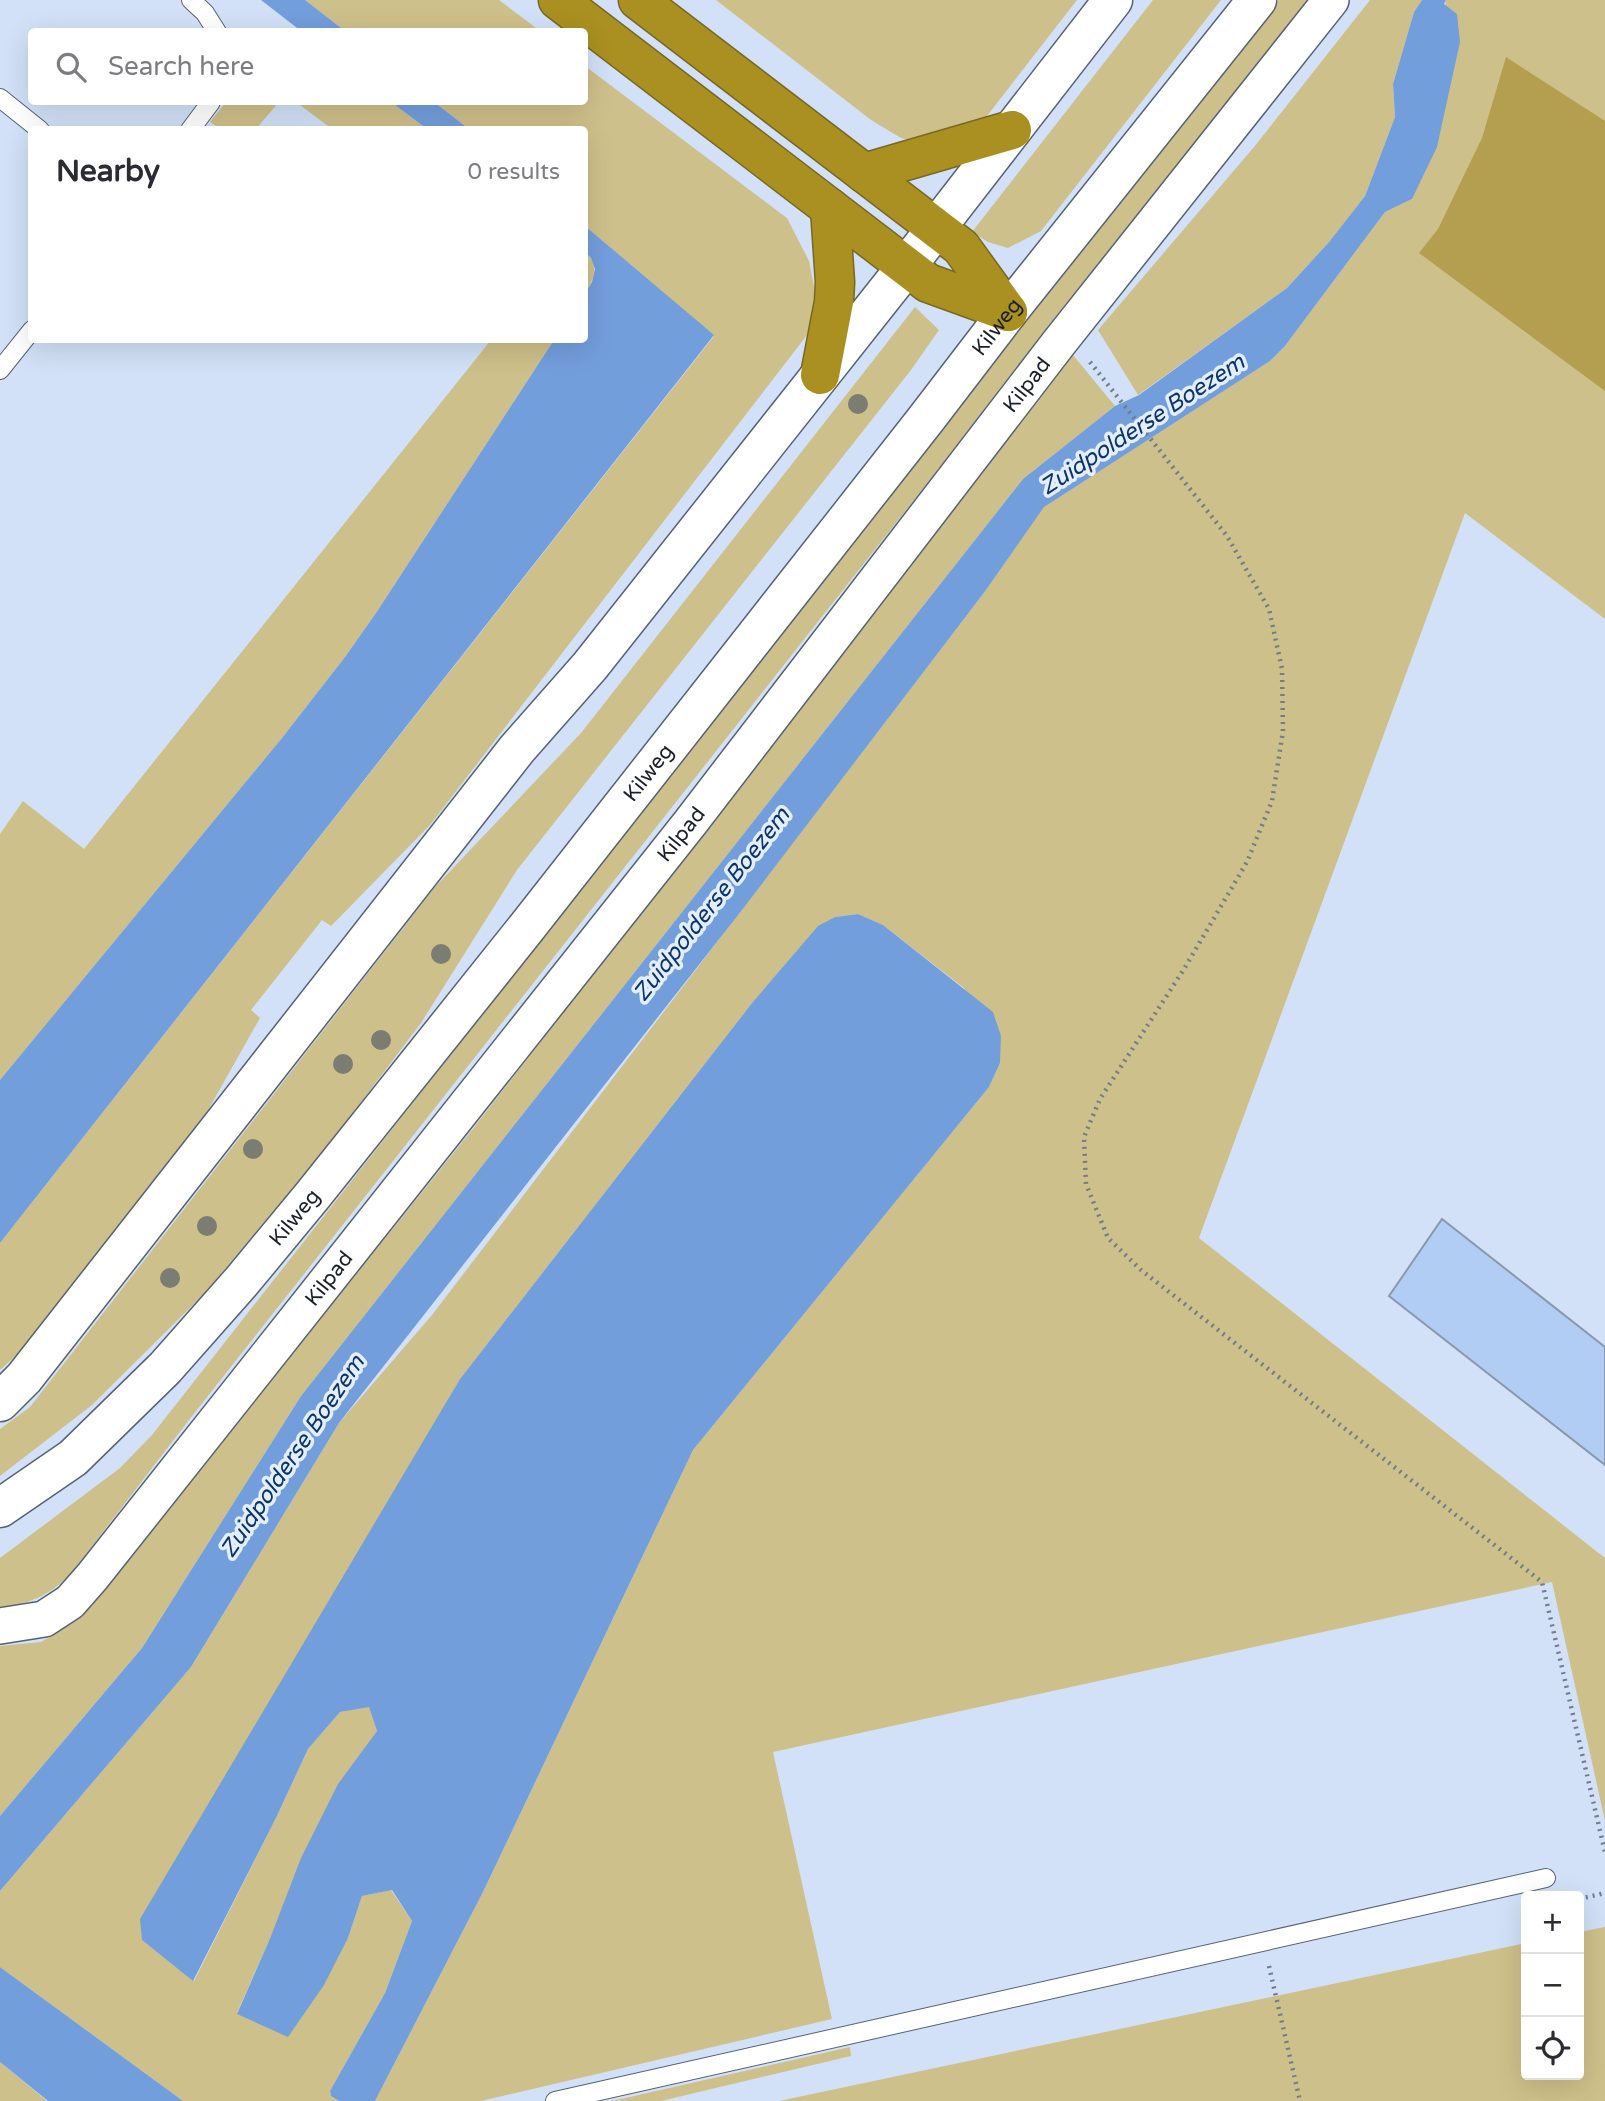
<!DOCTYPE html>
<meta charset="utf-8">
<style>
:root{--surface:#fff;--page:#f7f7f7;--text:#2b2b33;--muted:#7c7c81;--line:#e1e1e2}
body{margin:0;font-family:"Varela Round",sans-serif;background:var(--page);color:var(--text)}
.controls{position:absolute;right:21px;bottom:21px;display:grid;overflow:hidden;border-radius:7px;box-shadow:0 7px 28px #0002}
.controls button{width:63px;height:63px;display:grid;place-items:center;padding:0;border:0;border-bottom:2px solid var(--line);background:var(--surface);color:var(--text);font:35px sans-serif}
.list{margin:0;padding:0;list-style:none}
h2{display:flex;justify-content:space-between;align-items:center;height:91px;margin:0;padding:0 28px;font-size:30px}
h2 small{font-size:23px;font-weight:400;color:var(--muted)}
.icon{flex:none;width:38px;height:38px;fill:none;stroke:currentColor;stroke-width:2;stroke-linecap:round;stroke-linejoin:round}
.map{position:relative;flex:none;width:1605px;height:2101px;overflow:hidden}
.search{position:absolute;background:var(--surface);box-shadow:0 7px 28px #0002;left:28px;top:28px;width:560px;height:77px;display:flex;align-items:center;gap:18px;box-sizing:border-box;padding:0 24px;border-radius:7px;color:var(--muted);font-size:26px}
.panel{position:absolute;background:var(--surface);box-shadow:0 7px 28px #0002;left:28px;top:126px;width:560px;height:217px;border-radius:7px}
.map>svg:first-child{display:block}
.green{fill:#cec08a}
.forest{fill:#b39f4f}
.water{fill:#739edc}
.building{fill:#b2cdf4;stroke:#8998ac;stroke-width:2}
.lines{fill:none;stroke-linecap:round;stroke-linejoin:round}
.service-casing{stroke:#556275;stroke-width:20}
.minor-casing{stroke:#556275;stroke-width:38}
.secondary-casing{stroke:#556275;stroke-width:41}
.motorway-casing{stroke:#776923;stroke-width:41}
.path{stroke:#727c8a;stroke-width:4.5;stroke-dasharray:2 5;stroke-linecap:butt}
.service{stroke:#fff;stroke-width:18}
.minor{stroke:#fff;stroke-width:35}
.secondary{stroke:#fff;stroke-width:38}
.motorway{stroke:#a99020;stroke-width:38}
.tree{fill:#7b7c72}
.labels{text-anchor:middle;stroke-width:7;stroke-linejoin:round;paint-order:stroke}
.street-label{font-size:21px;fill:#1b2028;stroke:#e4eefb}
.water-label{font-size:23px;font-style:italic;fill:#0a346b;stroke:#e4eefb}
</style>
<div class="map">
<svg width="1605" height="2101" viewBox="0 0 1605 2101">
<rect width="100%" height="100%" fill="#d2e1f7"/>
<g class="green">
<polygon points="305,0 499,0 540,31 345,31"/>
<polygon points="716,0 1077,0 987,116 948,134 908,140 901,138 871,120"/>
<polygon points="1153,0 1221,0 1041,231 1008,248 988,242 972,232"/>
<path d="M1279 0H1308L189 1420 69 1576C47 1596 30 1604 0 1607V1558L120 1468 152 1435Z"/>
<polygon points="1370,0 1422,0 1414,12 1393,84 1395,117 1365,196 1329,242 1287,288 1138,395 1098,330 1254,147"/>
<polygon points="1446,0 1605,0 1605,619 1465,513 1199,1238 1605,1558 1605,1821 1552,1582 773,1752 832,2019 481,2101 375,2101 483,1892 693,1450 989,1087 1000,1063 964,988 883,925 858,914 835,917 818,927 752,1003 460,1379 142,1940 194,1981 276,1818 308,1749 340,1712 369,1706 377,1731 360,1755 271,1936 237,2013 348,1938 362,1896 391,1890 412,1921 385,1993 330,2091 331,2096 339,2101 183,2101 0,1967 0,1891 191,1667 339,1423 432,1315 986,590 1044,506 1270,361 1285,346 1385,212 1412,199"/>
<polygon points="585,66 787,218 809,261 816,296 807,335 430,825 331,926 322,920 251,1010 260,1018 207,1112 21,1351 0,1370 0,1243 714,336 585,226 584,130 469,129 434,102 584,102"/>
<polygon points="226,102 279,102 256,129 221,129 210,122"/>
<polygon points="296,102 391,102 427,129 332,129"/>
<path d="M585 252C600 265 594 279 585 293Z"/>
<polygon points="915,307 939,330 911,370 517,870 421,1023 320,1156 205,1293 92,1405 0,1476 0,1429 30,1407 435,887 581,733"/>
<polygon points="491,340 554,340 376,613 345,657 282,738 0,1080 0,834 23,801 84,849"/>
<polygon points="1073,355 1115,406 1023,479 301,1396 142,1648 0,1816 0,1646 41,1642 79,1619 472,1130"/>
<polygon points="1605,1927 1605,2101 779,2101 1526,1943 1526,2075 1579,2075 1579,1932"/>
<polygon points="850,2047 851,2056 661,2101 612,2101"/>
<polygon points="0,2062 47,2101 0,2101"/>
</g>
<polygon class="forest" points="1506,57 1605,121 1605,391 1419,253 1438,229 1482,138"/>
<g class="water">
<polygon points="261,0 305,0 345,31 301,31"/>
<polygon points="1422,0 1446,0 1444,4 1457,14 1460,42 1437,147 1412,199 1385,212 1285,346 1270,361 1044,507 986,590 742,910 339,1423 191,1667 0,1891 0,1816 142,1648 301,1396 1023,479 1115,406 1139,395 1287,288 1329,242 1365,196 1395,117 1393,84 1414,12"/>
<polygon points="391,102 434,102 469,129 427,129"/>
<polygon points="585,226 714,335 0,1243 0,1080 282,738 345,657 376,613 554,340 584,340 585,293 592,282 595,269 591,258 585,252"/>
<polygon points="858,914 883,925 993,1012 1001,1036 1000,1063 989,1087 693,1450 483,1892 375,2101 339,2101 331,2096 330,2091 385,1993 412,1921 392,1890 362,1896 348,1938 324,1985 288,2037 237,2014 271,1936 301,1858 338,1784 377,1731 369,1707 340,1712 308,1749 276,1818 193,1981 142,1940 140,1919 460,1379 752,1003 818,926 835,917"/>
<polygon points="0,1967 183,2101 48,2101 0,2062"/>
</g>
<polygon class="building" points="1442,1219 1605,1347 1605,1465 1389,1296"/>
<g class="lines">
<defs>
<g id="service">
<polyline points="191,0 205,13 217,32"/>
<polyline points="0,98 40,130"/>
<polyline points="190,130 211,102"/>
<polyline points="0,370 32,330"/>
<polyline points="555,2101 1546,1878"/>
</g>
<g id="minor">
<path id="s1" d="M0 1626 44 1619 70 1602 92 1577 690 823 1058 344 1331 0"/>
</g>
<g id="secondary">
<polyline points="0,1402 24,1378 517,749 590,666 906,267 1113,0"/>
<path id="s2" d="M0 1508 73 1458 165 1368 241 1282 313 1195 527 927 926 419 1008 312 1257 0"/>
</g>
<g id="motorway">
<polyline points="558,0 928,283 1008,312"/>
<polyline points="638,0 961,247 1008,312"/>
<polyline points="864,173 1012,130"/>
<polyline points="820,375 834,302 835,282 830,208"/>
</g>
</defs>
<use href="#service" class="service-casing"/>
<use href="#minor" class="minor-casing"/>
<use href="#secondary" class="secondary-casing"/>
<use href="#motorway" class="motorway-casing"/>
<g class="path">
<polyline points="1090,362 1227,536 1269,609 1282,669 1283,731 1272,801 1247,862 1184,969 1100,1099 1084,1137 1086,1184 1108,1238 1141,1270 1542,1582 1605,1852"/>
<polyline points="1579,1899 1605,1893"/>
<polyline points="1269,1966 1300,2101"/>
</g>
<use href="#service" class="service"/>
<use href="#minor" class="minor"/>
<use href="#secondary" class="secondary"/>
<use href="#motorway" class="motorway"/>
</g>
<g class="tree">
<circle cx="858" cy="404" r="10"/>
<circle cx="441" cy="954" r="10"/>
<circle cx="381" cy="1040" r="10"/>
<circle cx="343" cy="1064" r="10"/>
<circle cx="253" cy="1149" r="10"/>
<circle cx="207" cy="1226" r="10"/>
<circle cx="170" cy="1278" r="10"/>
</g>
<g class="labels">
<g class="street-label">
<text dy="7" stroke="none"><textPath href="#s2" startOffset="1550">Kilweg</textPath></text>
<text dy="7" stroke="none"><textPath href="#s1" startOffset="1624">Kilpad</textPath></text>
<text dy="7" stroke="none"><textPath href="#s2" startOffset="984">Kilweg</textPath></text>
<text dy="7" stroke="none"><textPath href="#s1" startOffset="1057">Kilpad</textPath></text>
<text dy="7" stroke="none"><textPath href="#s2" startOffset="416">Kilweg</textPath></text>
<text dy="7" stroke="none"><textPath href="#s1" startOffset="490">Kilpad</textPath></text>
</g>
<g class="water-label">
<text transform="translate(1142 424) rotate(-33)" y="8">Zuidpolderse Boezem</text>
<text transform="translate(711 904) rotate(-52)" y="8">Zuidpolderse Boezem</text>
<text transform="translate(292 1456) rotate(-56)" y="8">Zuidpolderse Boezem</text>
</g>
</g>
</svg>
<div class="controls">
<button>+</button>
<button>−</button>
<button><svg class="icon" aria-label="locate" viewBox="0 0 24 24"><circle cx="12" cy="12" r="6"/><path d="M12 2v4M12 18v4M2 12h4M18 12h4"/></svg></button>
</div>
<div class="search"><svg class="icon" aria-label="search" viewBox="0 0 24 24"><circle cx="10" cy="10" r="6"/><path d="M15 15l6 6"/></svg>Search here</div>
<section class="panel">
<h2>Nearby<small>0 results</small></h2>
<ul class="list">
</ul>
</section>
</div>
